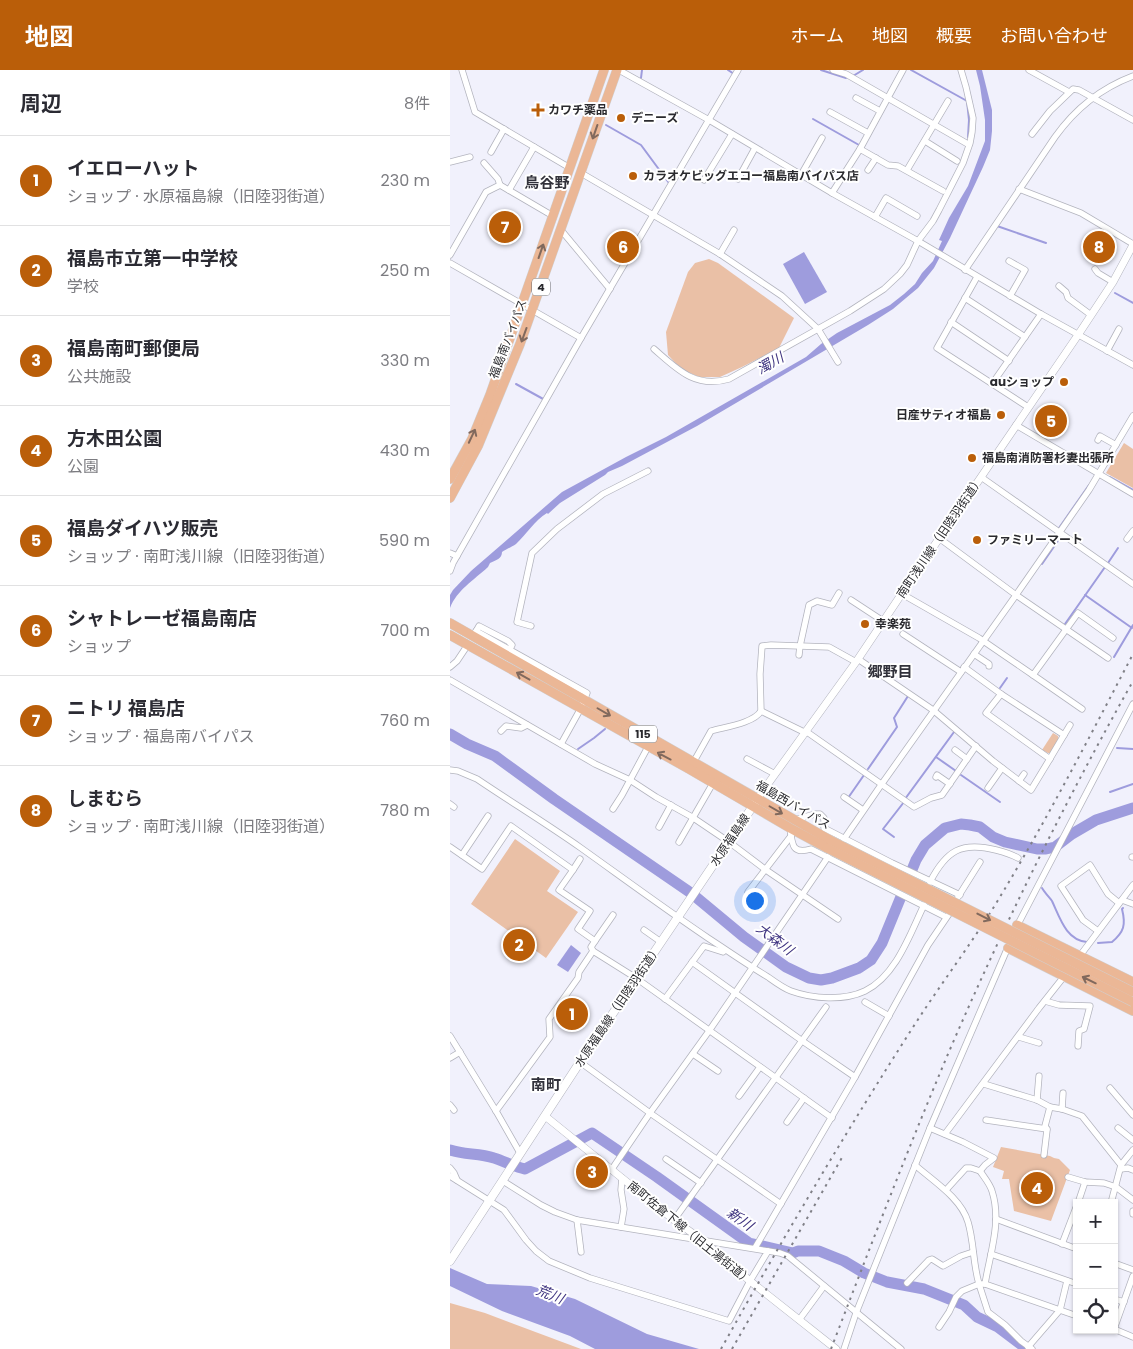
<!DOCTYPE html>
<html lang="ja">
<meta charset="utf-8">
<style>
:root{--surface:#fff;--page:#f2f2f3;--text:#2b2b33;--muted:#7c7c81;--line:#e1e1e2;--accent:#ba5e09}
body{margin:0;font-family:Poppins,"Noto Sans JP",sans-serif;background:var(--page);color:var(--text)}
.controls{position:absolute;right:15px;bottom:15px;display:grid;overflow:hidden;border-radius:0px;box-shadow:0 1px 4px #0004}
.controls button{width:45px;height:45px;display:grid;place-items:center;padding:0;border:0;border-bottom:1px solid var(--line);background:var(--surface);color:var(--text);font:25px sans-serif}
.you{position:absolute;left:304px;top:830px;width:18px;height:18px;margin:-12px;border:4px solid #fff;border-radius:50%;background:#1a73e8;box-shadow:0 0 0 8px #1a73e833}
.badge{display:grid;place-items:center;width:32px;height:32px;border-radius:50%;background:var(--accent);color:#fff;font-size:16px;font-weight:700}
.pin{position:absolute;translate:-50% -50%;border:2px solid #fff;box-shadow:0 1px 5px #0006}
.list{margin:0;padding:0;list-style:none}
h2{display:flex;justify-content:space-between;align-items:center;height:65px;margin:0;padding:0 20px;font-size:21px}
h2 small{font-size:16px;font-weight:400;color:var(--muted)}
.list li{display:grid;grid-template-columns:32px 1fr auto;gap:15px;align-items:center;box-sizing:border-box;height:90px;padding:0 20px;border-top:1px solid var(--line)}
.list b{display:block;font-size:19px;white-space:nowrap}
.list p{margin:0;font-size:16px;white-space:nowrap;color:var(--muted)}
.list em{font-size:16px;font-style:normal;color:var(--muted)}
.icon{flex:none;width:28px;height:28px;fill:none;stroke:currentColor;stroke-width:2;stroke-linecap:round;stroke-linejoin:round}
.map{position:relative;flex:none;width:683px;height:1279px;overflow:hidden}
header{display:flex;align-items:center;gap:30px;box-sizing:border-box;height:70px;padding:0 25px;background:var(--accent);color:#fff}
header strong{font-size:24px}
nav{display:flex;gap:28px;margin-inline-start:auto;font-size:18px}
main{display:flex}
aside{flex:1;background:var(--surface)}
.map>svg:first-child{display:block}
.green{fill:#eac0a6}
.water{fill:#9e9cdd}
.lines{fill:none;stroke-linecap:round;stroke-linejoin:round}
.stream{stroke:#9e9cdd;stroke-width:2}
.river{stroke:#9e9cdd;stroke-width:11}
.minor-casing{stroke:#b3b4be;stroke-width:7}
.tertiary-casing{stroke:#b3b4be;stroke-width:8}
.secondary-casing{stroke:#b3b4be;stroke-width:9}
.trunk-casing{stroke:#d0d0d1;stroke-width:10}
.minor{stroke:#fff;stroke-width:5.5}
.tertiary{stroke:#fff;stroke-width:7}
.secondary{stroke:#fff;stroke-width:8}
.trunk{stroke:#ebb796;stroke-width:9}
.rail{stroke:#808087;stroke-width:2;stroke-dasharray:2.5 5;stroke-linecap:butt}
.trunk-bridge-casing{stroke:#d0d0d1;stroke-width:10;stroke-linecap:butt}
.trunk-bridge{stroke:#ebb796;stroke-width:9}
.oneway{stroke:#81695d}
.poi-dot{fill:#ba5e09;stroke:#fff;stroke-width:2}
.labels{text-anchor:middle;stroke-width:4;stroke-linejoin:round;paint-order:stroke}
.shield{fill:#fff;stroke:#6a6a6d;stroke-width:1}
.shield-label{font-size:11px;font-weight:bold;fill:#2a2a2e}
.poi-label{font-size:12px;font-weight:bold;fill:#2a2a2e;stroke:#fff;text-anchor:start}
.street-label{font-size:12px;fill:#2a2a2e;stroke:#fff}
.water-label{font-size:14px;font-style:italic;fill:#403581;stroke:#fff}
.quarter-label{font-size:15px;font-weight:bold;fill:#32323b;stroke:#fff}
</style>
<header>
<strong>地図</strong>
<nav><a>ホーム</a><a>地図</a><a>概要</a><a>お問い合わせ</a></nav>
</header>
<main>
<aside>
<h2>周辺<small>8件</small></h2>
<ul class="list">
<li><span class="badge">1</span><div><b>イエローハット</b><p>ショップ · 水原福島線（旧陸羽街道）</p></div><em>230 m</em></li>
<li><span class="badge">2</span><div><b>福島市立第一中学校</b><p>学校</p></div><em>250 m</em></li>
<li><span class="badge">3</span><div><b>福島南町郵便局</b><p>公共施設</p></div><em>330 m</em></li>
<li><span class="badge">4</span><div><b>方木田公園</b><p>公園</p></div><em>430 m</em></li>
<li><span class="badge">5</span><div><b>福島ダイハツ販売</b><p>ショップ · 南町浅川線（旧陸羽街道）</p></div><em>590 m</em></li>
<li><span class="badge">6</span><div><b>シャトレーゼ福島南店</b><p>ショップ</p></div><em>700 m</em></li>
<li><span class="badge">7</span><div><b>ニトリ 福島店</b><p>ショップ · 福島南バイパス</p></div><em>760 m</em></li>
<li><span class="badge">8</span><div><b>しまむら</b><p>ショップ · 南町浅川線（旧陸羽街道）</p></div><em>780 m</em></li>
</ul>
</aside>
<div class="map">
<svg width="683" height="1279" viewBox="0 0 683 1279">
<rect width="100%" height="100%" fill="#f1f1fc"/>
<g class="green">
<polygon points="259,189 268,193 344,248 329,278 292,297 270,307 249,307 231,299 218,285 216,262 238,202 245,193"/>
<polygon points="674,373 683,379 683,418 656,403"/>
<polygon points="603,663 608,666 609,670 602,683 598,683 592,680"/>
<polygon points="65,769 110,801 97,821 128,842 96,888 21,834"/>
<polygon points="551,1077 600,1086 604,1088 609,1089 620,1100 601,1151 564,1141 559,1109 552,1109 554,1101 543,1097"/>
<polygon points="0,1233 35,1243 131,1279 0,1279"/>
</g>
<g class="water">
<path d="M526 0H532L542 40V61L540 80 533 97 500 168 484 198 468 218 456 228 443 239 418 255 247 356 172 396 158 402 155 405 110 433 98 444 97 443C85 450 76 465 66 474 62 477 56 479 52 482 52 489 46 490 40 493L38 497C24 510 7 520 0 538V525L3 520 21 501 112 422 176 387 216 367 356 287 371 274 387 263 440 235 454 224 465 214 472 203 483 191 492 171 489 170 499 148 518 116 535 71V50L530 16Z"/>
<polygon points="354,182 377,222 355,234 333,194"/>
<polygon points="121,875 131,883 118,902 107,895"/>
<polygon points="0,1198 37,1214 81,1216 125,1229 197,1264 249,1279 145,1279 120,1266 52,1241 0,1216"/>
</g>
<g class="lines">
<g class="stream">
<polyline points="278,0 284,4"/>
<polyline points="371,0 396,8"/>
<polyline points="461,0 517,31 519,50 518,67"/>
<polyline points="403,6 413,0"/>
<polyline points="191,8 192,0"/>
<polyline points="363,49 409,75"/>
<polyline points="156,55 191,75 219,113"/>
<polyline points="547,156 596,173"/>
<polyline points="665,223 683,233"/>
<polyline points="66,314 95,330"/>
<polyline points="660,407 683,420"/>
<polyline points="609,458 639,415"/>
<polyline points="658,493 668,478"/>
<polyline points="592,494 612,465"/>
<polyline points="635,525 682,558"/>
<polyline points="615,554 655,497"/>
<polyline points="664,587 683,555"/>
<polyline points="550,618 557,608"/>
<polyline points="667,678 683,679"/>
<polyline points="128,679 144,668 155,659"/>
<polyline points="486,687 506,701"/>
<polyline points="418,699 447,657 444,648 458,626"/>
<polyline points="511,705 550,732"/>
<polyline points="660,722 683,714"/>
<polyline points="398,728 414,705"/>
<polyline points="455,729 504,662"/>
<polyline points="444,767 433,759 454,732"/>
<path d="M592 818C595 823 599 827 602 831 610 848 616 870 637 872"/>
<path d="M648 873 662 872C674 862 676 855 672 839L673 838"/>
</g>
<g class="river">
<polyline points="0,664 17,674 45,686 104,729 241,823 294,867 336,897 359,908 371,910 382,908 409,898 421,890 432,873 466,790 475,775 495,758 511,754 520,755 530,757 543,767 555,772 587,779 596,779 605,777 622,764 646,750 683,738"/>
<path d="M0 1080C14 1085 29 1083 44 1088 54 1091 64 1097 75 1099L142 1063 207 1107 299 1173 343 1183 348 1181H369L394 1191 414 1203 437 1212 474 1219 514 1235 527 1247 548 1257 577 1279"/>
</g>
<defs>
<g id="minor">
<polyline points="12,0 25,42 120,98"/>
<polyline points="169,0 259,50 382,123 468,171 591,244 683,295"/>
<polyline points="383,0 396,4 516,73"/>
<polyline points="579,0 619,22"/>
<polyline points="406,28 430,41"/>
<polyline points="380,42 418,63"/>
<polyline points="582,64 600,41 623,19 629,20 683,50"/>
<polyline points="475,71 507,91"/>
<polyline points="410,79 438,95 448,96 493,121"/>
<polyline points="41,82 54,59"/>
<polyline points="0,92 20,87"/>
<polyline points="34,93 48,109 50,115"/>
<polyline points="418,100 426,88"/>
<polyline points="457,100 498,31"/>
<polyline points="131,103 270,184 332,226 368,259 388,292"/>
<polyline points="351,105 372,68"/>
<polyline points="288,109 305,78"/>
<polyline points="254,110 282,64"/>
<polyline points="569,119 631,143 683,174"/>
<polyline points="59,120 84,77"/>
<polyline points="382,123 410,79 453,0"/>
<polyline points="425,147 436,128 467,146"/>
<polyline points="111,160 160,219"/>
<polyline points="270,184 284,160"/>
<polyline points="0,185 36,122 50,115 103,146"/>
<polyline points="559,191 575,200 560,226"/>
<polyline points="0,193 131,268"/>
<polyline points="645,199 648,203 663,212"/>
<path d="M515 200 605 67C625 39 651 18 683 6"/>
<polyline points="527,207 487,278 578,337"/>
<polyline points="609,216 616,222 618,228 641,245"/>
<polyline points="515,228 575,267"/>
<polyline points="501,252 559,291"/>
<path d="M204 279C227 299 245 319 279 309L400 241 434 219 450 204 457 195 468 171 483 151 489 140 513 93 520 73 522 62 523 48 516 17 511 0"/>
<polyline points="657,281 669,259"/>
<polyline points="542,314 591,244"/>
<polyline points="566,355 683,424"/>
<polyline points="648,370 650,366 666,375"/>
<polyline points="531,407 683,514"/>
<polyline points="489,468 566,525 658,588"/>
<polyline points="677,469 683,461"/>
<polyline points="0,483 7,486"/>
<polyline points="0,501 3,493 131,268 288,0"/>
<polyline points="452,524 529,568 583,605 628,543 663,568"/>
<polyline points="401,530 433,551"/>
<polyline points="81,556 67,552 82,483 107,459 153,424 198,401"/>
<polyline points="26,561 137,623 131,638 111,674"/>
<polyline points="25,563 29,556 58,571 62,575 59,581"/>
<polyline points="453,564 511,602"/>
<polyline points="524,584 539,594 539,596"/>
<polyline points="349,585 350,576 359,535 367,531 382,535 389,523"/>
<polyline points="408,589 483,640 543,691 581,720 598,692 614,665 551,624 514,597"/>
<polyline points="0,597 7,591 15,579"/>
<polyline points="583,605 632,639"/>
<polyline points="0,610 145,694 180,710 206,727 242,747 279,772 316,800 388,849"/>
<polyline points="551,624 536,643 600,689"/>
<polyline points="311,641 356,663"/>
<polyline points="51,661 56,656 71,658 77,655"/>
<polyline points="357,662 464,737 481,728 492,725 526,676"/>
<polyline points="614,665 620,655"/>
<polyline points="505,680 517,689"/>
<polyline points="297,689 325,704"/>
<path d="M243 693 261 661C275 657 304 653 311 641L310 604 312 576 321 575 379 577 406 592"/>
<path d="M0 700 8 701 27 709C61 732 97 754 131 778 173 808 215 839 258 868 278 881 298 895 318 907 325 912 333 918 341 921 363 929 394 931 415 921 446 906 460 864 474 835"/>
<polyline points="486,707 487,705 500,714"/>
<polyline points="569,711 574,704"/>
<polyline points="538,718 552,698"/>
<polyline points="394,727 413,740"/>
<polyline points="0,734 4,737"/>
<polyline points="163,739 172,725 199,675"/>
<polyline points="344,750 365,744 370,744 374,748 374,758 442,793 510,825"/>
<polyline points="209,757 221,735"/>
<path d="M340 758C342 774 342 785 361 779L496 847"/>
<polyline points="394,769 431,715 566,525 639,420 683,346"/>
<polyline points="229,772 263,713"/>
<polyline points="0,777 32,799 61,756 123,800 109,820 140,841 128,859 145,871 141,877 143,881"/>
<polyline points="12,785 38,746"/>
<polyline points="682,787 683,787"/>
<polyline points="123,800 130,789"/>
<path d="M480 812C496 781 511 771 546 780 554 782 561 784 568 788"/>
<polyline points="298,822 341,766"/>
<polyline points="508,827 530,792"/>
<polyline points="672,830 683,834"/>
<polyline points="566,858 683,634"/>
<polyline points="194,860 211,872"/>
<polyline points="648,861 633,850 611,816 640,795 658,824 669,833"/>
<polyline points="145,871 163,845"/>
<polyline points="629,887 683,815"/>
<polyline points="242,892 351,970 405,1007"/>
<polyline points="215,929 254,876 273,882 275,880"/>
<polyline points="595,931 609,935 640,936 634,959 629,961 628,976"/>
<polyline points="415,932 439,946"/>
<polyline points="0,966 46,1041 70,1083"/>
<polyline points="569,967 589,973"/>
<polyline points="243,984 268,1001"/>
<polyline points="0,988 10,982"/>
<polyline points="130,992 200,1043 331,1134"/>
<polyline points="534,1014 587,1030 600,1037 612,1039 632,1046 671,1095 661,1133"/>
<polyline points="660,1018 683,1045"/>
<polyline points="289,1026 310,997"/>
<polyline points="587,1030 589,1006"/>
<polyline points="0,1035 4,1040"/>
<polyline points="612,1039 613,1023"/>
<polyline points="46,1041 100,967 99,949 128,908 129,902 143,881 186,908 382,1048"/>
<polyline points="536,1050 597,1059"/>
<polyline points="337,1052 354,1028"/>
<polyline points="480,1058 513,1072 544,1088 535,1095 530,1101"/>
<polyline points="668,1058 683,1070"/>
<polyline points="495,1064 589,938 616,904"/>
<polyline points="594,1085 597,1060 595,1056 600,1037"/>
<polyline points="216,1089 251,1113"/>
<path d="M465 1095C483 1111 511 1128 518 1152 524 1172 523 1194 529 1214H535L627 1246"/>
<polyline points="671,1095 683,1080"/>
<polyline points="0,1098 4,1103 7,1110"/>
<polyline points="162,1099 200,1043 259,961 378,787"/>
<polyline points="671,1099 678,1098 683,1100"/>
<polyline points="0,1106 54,1140 76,1170 86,1181 99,1191 140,1208 279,1251 300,1211 318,1181 127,1150 105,1142 91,1135 53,1111"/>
<polyline points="618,1107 635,1112 654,1113 666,1117 683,1130"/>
<path d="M496 1120 516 1098H521L530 1101C534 1107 540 1114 542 1121 552 1152 540 1183 535 1214"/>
<polyline points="628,1133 635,1112"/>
<polyline points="683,1141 683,1144"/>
<polyline points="546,1149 627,1179"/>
<polyline points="127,1150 131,1182"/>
<polyline points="224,1150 376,937"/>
<polyline points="171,1157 174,1139 171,1120 172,1108"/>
<polyline points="612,1174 627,1135"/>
<polyline points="305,1178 405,1007 478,875 499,844"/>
<polyline points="318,1181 330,1183 338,1186 451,1279"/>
<polyline points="541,1184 627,1214"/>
<polyline points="664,1193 683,1200"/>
<polyline points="683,1206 664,1259 683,1267"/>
<polyline points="457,1213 479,1190 482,1189 493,1196 511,1186 523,1182"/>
<polyline points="664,1229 674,1232"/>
<polyline points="349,1250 374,1216"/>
<polyline points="489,1257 499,1242 506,1227 512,1221 529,1214 538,1242 555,1255 571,1271 582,1279"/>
<polyline points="578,1277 610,1240 617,1211"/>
<polyline points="394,1279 406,1243 480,1058 558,877"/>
</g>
<g id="tertiary">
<polyline points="307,729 406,592 473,492 628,265 663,212 683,175"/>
<polyline points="95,1046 224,1150 252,1170 300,1211 386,1279"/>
</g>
<polyline id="secondary" points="0,1191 130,992 305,733"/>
<g id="trunk">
<polyline points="0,409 22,369 40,325 154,0"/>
<polyline points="0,428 28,376 70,274 167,0"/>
<polyline points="0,553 380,770"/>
<polyline points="0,565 239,699 340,758 377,778"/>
<polyline points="567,855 683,912"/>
<polyline points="558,878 683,941"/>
</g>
</defs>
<use href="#minor" class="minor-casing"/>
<use href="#tertiary" class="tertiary-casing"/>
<use href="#secondary" class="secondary-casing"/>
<use href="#trunk" class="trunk-casing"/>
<use href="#minor" class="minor"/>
<use href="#tertiary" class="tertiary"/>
<use href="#secondary" class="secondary"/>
<use href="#trunk" class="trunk"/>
<g class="rail">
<path d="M271 1279C333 1168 398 1058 467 951 491 914 518 878 542 840 593 757 638 670 683 584"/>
<polyline points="282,1279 394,1084"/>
<path d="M381 1279C419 1180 457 1081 498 984 553 856 615 732 683 611"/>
</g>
<defs>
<g id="trunk-bridge">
<polyline points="380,770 683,922"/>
<polyline points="377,778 683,932"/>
</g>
</defs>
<use href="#trunk-bridge" class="trunk-bridge-casing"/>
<use href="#trunk-bridge" class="trunk-bridge"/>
</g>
<defs><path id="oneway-shaft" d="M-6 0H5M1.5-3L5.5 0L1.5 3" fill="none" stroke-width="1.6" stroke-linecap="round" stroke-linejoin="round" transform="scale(1.25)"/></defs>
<g class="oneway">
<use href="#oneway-shaft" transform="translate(145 62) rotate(109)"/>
<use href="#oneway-shaft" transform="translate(91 181) rotate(-71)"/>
<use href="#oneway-shaft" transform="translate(74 265) rotate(110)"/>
<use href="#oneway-shaft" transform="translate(22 366) rotate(-65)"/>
<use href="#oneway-shaft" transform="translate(73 606) rotate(-151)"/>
<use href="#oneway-shaft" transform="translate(154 642) rotate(30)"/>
<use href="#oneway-shaft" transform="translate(214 686) rotate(-152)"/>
<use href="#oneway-shaft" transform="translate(326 740) rotate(30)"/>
<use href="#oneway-shaft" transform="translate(534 847) rotate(27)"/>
<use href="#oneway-shaft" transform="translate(639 910) rotate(-154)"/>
</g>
<g class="poi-dot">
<path d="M85.5 32.5h5v5h5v5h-5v5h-5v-5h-5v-5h5z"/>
<circle cx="171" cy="48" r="5"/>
<circle cx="183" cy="106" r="5"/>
<circle cx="614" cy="312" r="5"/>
<circle cx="551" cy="345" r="5"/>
<circle cx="522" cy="388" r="5"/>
<circle cx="527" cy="470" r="5"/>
<circle cx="415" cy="554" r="5"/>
</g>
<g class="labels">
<g class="shield">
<rect x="82" y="208.5" width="18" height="17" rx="4"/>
<rect x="179" y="655.5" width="28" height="17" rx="4"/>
</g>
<g class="shield-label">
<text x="91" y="221">4</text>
<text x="193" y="668">115</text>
</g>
<g class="poi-label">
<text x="98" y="44">カワチ薬品</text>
<text x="181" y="52">デニーズ</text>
<text x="193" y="110">カラオケビッグエコー福島南バイパス店</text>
<text x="604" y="316" text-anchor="end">auショップ</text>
<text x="541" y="349" text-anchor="end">日産サティオ福島</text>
<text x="532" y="392">福島南消防署杉妻出張所</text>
<text x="537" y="474">ファミリーマート</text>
<text x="425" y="558">幸楽苑</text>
</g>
<g class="street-label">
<text transform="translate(58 269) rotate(-69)" y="4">福島南バイパス</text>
<text transform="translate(490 467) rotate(-56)" y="4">南町浅川線（旧陸羽街道）</text>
<text transform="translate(343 735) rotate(30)" y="4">福島西バイパス</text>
<text transform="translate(280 770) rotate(-56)" y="4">水原福島線</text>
<text transform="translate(168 936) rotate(-56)" y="4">水原福島線（旧陸羽街道）</text>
<text transform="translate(240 1163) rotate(39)" y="4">南町佐倉下線（旧土湯街道）</text>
</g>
<g class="water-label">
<text transform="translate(320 293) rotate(-29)" y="5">濁川</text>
<text transform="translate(325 869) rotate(37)" y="5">大森川</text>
<text transform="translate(290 1149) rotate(35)" y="5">新川</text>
<text transform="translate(100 1224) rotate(22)" y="5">荒川</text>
</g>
<g class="quarter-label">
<text x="97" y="118">鳥谷野</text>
<text x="440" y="607">郷野目</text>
<text x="96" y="1020">南町</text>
</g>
</g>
</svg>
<div class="controls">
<button>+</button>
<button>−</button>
<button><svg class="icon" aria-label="locate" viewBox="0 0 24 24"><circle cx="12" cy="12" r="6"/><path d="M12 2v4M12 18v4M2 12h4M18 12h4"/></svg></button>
</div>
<div class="you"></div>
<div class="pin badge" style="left:122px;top:944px">1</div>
<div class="pin badge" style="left:69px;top:875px">2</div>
<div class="pin badge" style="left:142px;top:1102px">3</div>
<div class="pin badge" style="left:587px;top:1118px">4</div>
<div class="pin badge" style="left:601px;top:351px">5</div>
<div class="pin badge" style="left:173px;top:177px">6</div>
<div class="pin badge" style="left:55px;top:157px">7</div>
<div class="pin badge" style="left:649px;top:177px">8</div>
</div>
</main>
